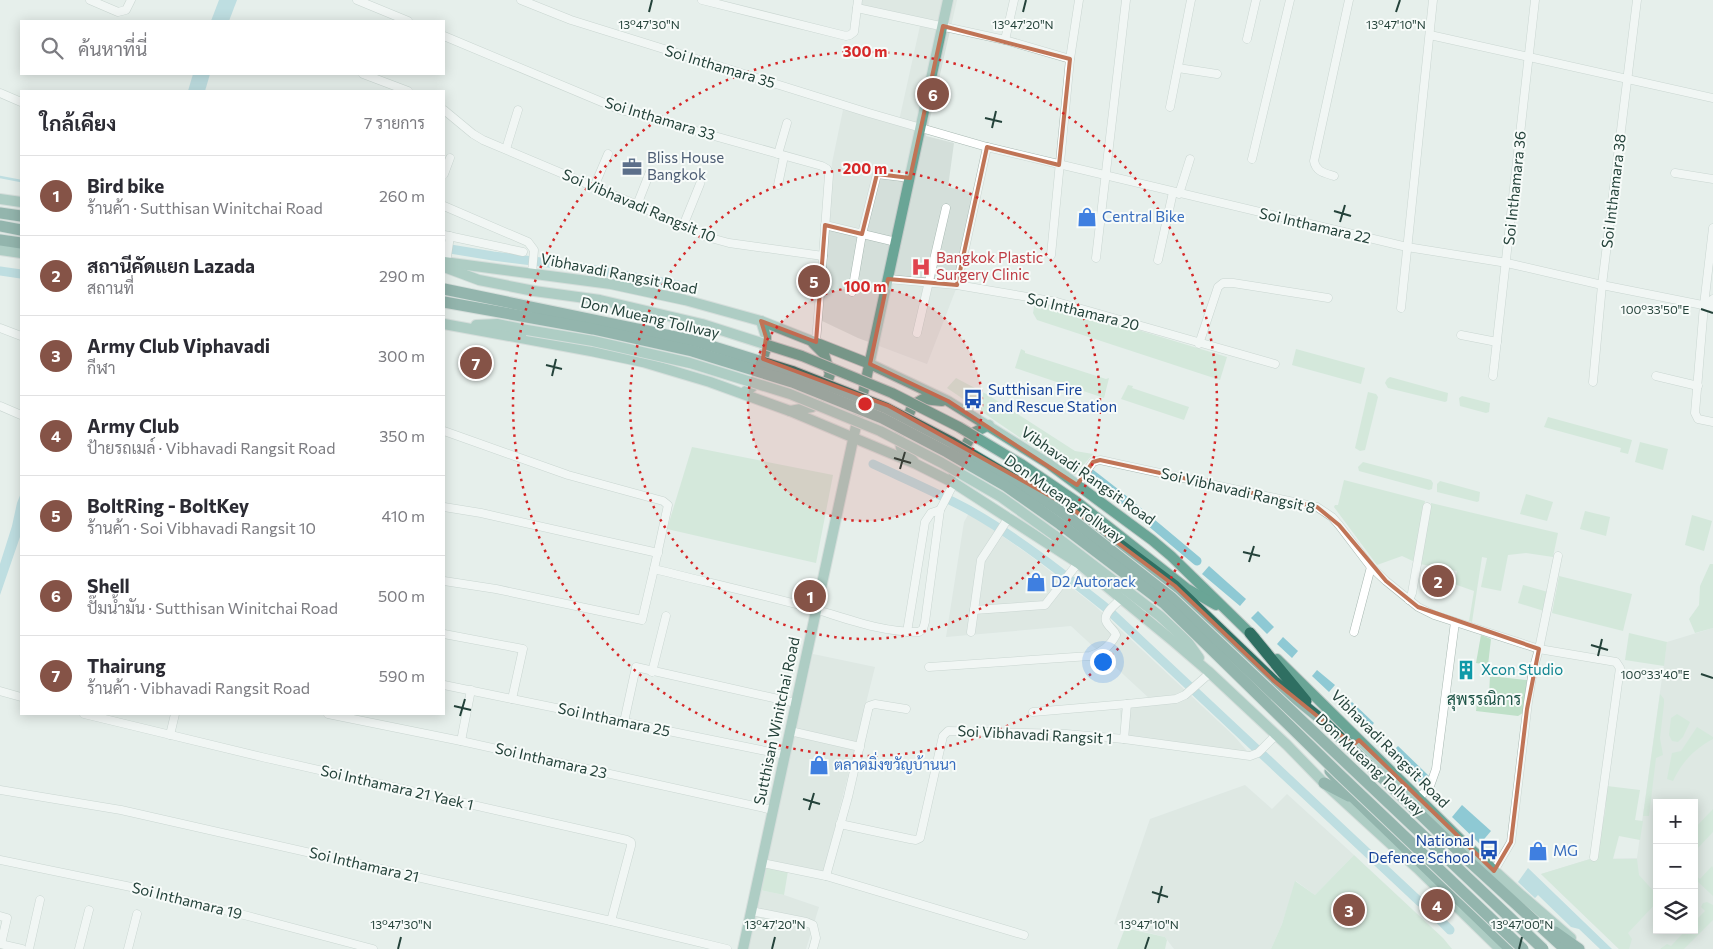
<!DOCTYPE html>
<html lang="th">
<meta charset="utf-8">
<style>
:root{--surface:#fff;--page:#f7f7f7;--text:#2b2b33;--muted:#7c7c81;--line:#e1e1e2;--accent:#855347}
body{margin:0;font-family:Commissioner,Sarabun,sans-serif;background:var(--page);color:var(--text)}
.controls{position:absolute;right:15px;bottom:15px;display:grid;overflow:hidden;border-radius:0px;box-shadow:0 2px 12px #0003}
.controls button{width:45px;height:45px;display:grid;place-items:center;padding:0;border:0;border-bottom:1px solid var(--line);background:var(--surface);color:var(--text);font:25px sans-serif}
.you{position:absolute;left:1102px;top:661px;width:18px;height:18px;margin:-12px;border:4px solid #fff;border-radius:50%;background:#1a73e8;box-shadow:0 0 0 8px #1a73e833}
.badge{display:grid;place-items:center;width:32px;height:32px;border-radius:50%;background:var(--accent);color:#fff;font-size:16px;font-weight:700}
.pin{position:absolute;translate:-50% -50%;border:2px solid #fff;box-shadow:0 1px 5px #0006}
.list{margin:0;padding:0;list-style:none}
h2{display:flex;justify-content:space-between;align-items:center;height:65px;margin:0;padding:0 20px;font-size:21px}
h2 small{font-size:16px;font-weight:400;color:var(--muted)}
.list li{display:grid;grid-template-columns:32px 1fr auto;gap:15px;align-items:center;box-sizing:border-box;height:80px;padding:0 20px;border-top:1px solid var(--line)}
.list b{display:block;font-size:19px;white-space:nowrap}
.list p{margin:0;font-size:16px;white-space:nowrap;color:var(--muted)}
.list em{font-size:16px;font-style:normal;color:var(--muted)}
.icon{flex:none;width:28px;height:28px;fill:none;stroke:currentColor;stroke-width:2;stroke-linecap:round;stroke-linejoin:round}
.map{position:relative;flex:none;width:1713px;height:949px;overflow:hidden}
.search{position:absolute;background:var(--surface);box-shadow:0 2px 12px #0003;left:20px;top:20px;width:425px;height:55px;display:flex;align-items:center;gap:12px;box-sizing:border-box;padding:0 18px;border-radius:0px;color:var(--muted);font-size:19px}
.panel{position:absolute;background:var(--surface);box-shadow:0 2px 12px #0003;left:20px;top:90px;width:425px;height:625px;border-radius:0px}
.map>svg:first-child{display:block}
.built{fill:#d4dfda;fill-rule:evenodd}
.green{fill:#bfe0c8}
.water{fill:#8ec9d4}
.lines{fill:none;stroke-linecap:round;stroke-linejoin:round}
.stream{stroke:#8ec9d4;stroke-width:2.5}
.canal{stroke:#8ec9d4;stroke-width:9}
.minor-casing{stroke:#a8b8b2;stroke-width:9}
.major-casing{stroke:#c2cac8;stroke-width:12}
.highway-casing{stroke:#c2cac8;stroke-width:13}
.minor{stroke:#fff;stroke-width:8}
.major{stroke:#6aa596;stroke-width:10}
.highway{stroke:#2f6f62;stroke-width:11}
.major-bridge-casing{stroke:#c2cac8;stroke-width:12;stroke-linecap:butt}
.highway-bridge-casing{stroke:#c2cac8;stroke-width:13;stroke-linecap:butt}
.major-bridge{stroke:#6aa596;stroke-width:10}
.highway-bridge{stroke:#2f6f62;stroke-width:11}
.marked{fill:none;stroke:#c07456;stroke-width:4;stroke-linejoin:round}
.ticks{fill:none;stroke:#24423a;stroke-width:2}
.ring{fill:none;stroke:#d62828;stroke-width:2.5;stroke-dasharray:2.5 5}
.labels{text-anchor:middle;stroke-width:4;stroke-linejoin:round;paint-order:stroke}
.street-label{font-size:15px;fill:#24423a;stroke:#f7fbf9}
.service-label{font-size:15px;fill:#4e5e75;stroke:#f7fbf9;text-anchor:start}
.shop-label{font-size:15px;fill:#366cbe;stroke:#f7fbf9;text-anchor:start}
.health-label{font-size:15px;fill:#be3a42;stroke:#f7fbf9;text-anchor:start}
.transit-label{font-size:15px;fill:#164399;stroke:#f7fbf9;text-anchor:start}
.culture-label{font-size:15px;fill:#0d838f;stroke:#f7fbf9;text-anchor:start}
.neighbourhood-label{font-size:16px;fill:#1f5548;stroke:#f7fbf9}
.ticks-label{font-size:12px;text-anchor:middle;fill:#24423a;stroke:#f7fbf9;stroke-width:4;stroke-linejoin:round;paint-order:stroke}
.centre{fill:#d62828;stroke:#f7fbf9;stroke-width:2.5}
.ring-label{font-size:15px;text-anchor:middle;font-weight:bold;fill:#d62828;stroke:#f7fbf9;stroke-width:4;stroke-linejoin:round;paint-order:stroke}
</style>
<div class="map">
<svg width="1713" height="949" viewBox="0 0 1713 949">
<rect width="100%" height="100%" fill="#e6efeb"/>
<g class="built">
<polygon points="860,0 957,0 926,136 954,143 948,187 975,193 956,289 927,364 858,338 820,320 832,163 843,110 899,121 920,26 858,11"/>
<polygon points="969,513 1028,554 1094,605 1234,736 1254,759 1122,741 1120,710 1150,699 1071,626 946,637 964,522"/>
<path d="M1713 628V949H1619L1541 874 1590 859 1637 858 1667 642ZM1657 803H1694V930H1657Z"/>
<polygon points="813,654 875,667 824,871 820,872 766,860"/>
<polygon points="1245,785 1272,809 1287,794 1354,855 1315,895 1296,881 1282,924 1271,949 1174,949 1165,937 1114,924 1150,819"/>
<polygon points="760,890 784,895 819,907 806,949 748,949"/>
</g>
<g class="green">
<polygon points="1035,302 1059,306 1227,357 1220,380 1037,320 1033,313"/>
<polygon points="1021,349 1025,351 1025,353 1106,379 1109,378 1104,398 1015,368"/>
<polygon points="1296,349 1365,368 1361,384 1292,365"/>
<polygon points="1390,377 1448,393 1447,401 1445,402 1388,388 1385,383 1387,379"/>
<polygon points="956,378 988,395 1075,451 1093,454 1075,475 947,388"/>
<polygon points="1128,385 1133,386 1132,388 1189,407 1184,420 1121,399"/>
<polygon points="1368,392 1376,394 1378,397 1365,450 1360,451 1355,448"/>
<polygon points="1462,396 1490,403 1489,412 1486,413 1460,406 1459,398"/>
<polygon points="1548,417 1632,440 1628,454 1620,452 1621,448 1544,427"/>
<polygon points="1640,442 1668,449 1663,470 1635,462"/>
<polygon points="692,447 833,475 816,563 667,529"/>
<polygon points="1363,462 1431,480 1433,483 1432,489 1429,490 1359,471 1358,467"/>
<polygon points="1344,480 1425,501 1415,562 1402,556 1377,565 1334,507 1335,505 1338,505"/>
<polygon points="1440,481 1480,492 1479,501 1477,502 1437,492 1437,484"/>
<polygon points="1526,494 1553,502 1547,521 1520,514"/>
<polygon points="1431,503 1558,533 1553,557 1526,553 1508,555 1501,591 1481,587 1487,558 1482,557 1472,622 1469,621 1474,591 1454,584 1457,571 1420,564"/>
<polygon points="1585,511 1610,517 1606,536 1580,529"/>
<polygon points="1692,515 1712,521 1704,551 1685,545"/>
<polygon points="1710,564 1713,564 1713,628 1695,633 1689,619 1699,605 1700,586"/>
<polygon points="1559,576 1632,594 1623,631 1552,613"/>
<polygon points="1523,585 1548,592 1544,611 1518,603"/>
<polygon points="1629,633 1667,642 1664,666 1625,660"/>
<polygon points="1481,635 1491,639 1488,665 1476,663"/>
<polygon points="1490,676 1527,680 1523,713 1518,716 1476,711 1478,694 1489,695"/>
<polygon points="1660,694 1664,699 1664,704 1660,738 1663,755 1656,758 1649,816 1643,816"/>
<polygon points="1677,714 1690,722 1683,737 1678,742 1672,741 1669,735 1671,718"/>
<path d="M1697 727 1713 737V739C1694 749 1682 762 1673 781L1667 779 1672 753 1681 751Z"/>
<polygon points="1607,786 1640,790 1635,820 1643,821 1640,840 1619,836 1613,859 1637,859 1639,875 1657,895 1657,902 1628,933 1632,939 1629,949 1619,949 1541,874 1590,859 1595,859 1605,813"/>
<polygon points="1713,809 1713,832 1694,852 1694,829"/>
<polygon points="1354,855 1443,938 1452,949 1271,949 1282,924 1295,881 1315,895"/>
<polygon points="767,866 788,871 784,895 760,890"/>
<polygon points="1712,866 1713,868 1713,896 1694,878 1694,874 1700,879"/>
<polygon points="1707,902 1713,905 1713,920 1684,949 1660,949 1667,944 1671,946 1686,930 1694,930 1694,922 1705,911 1701,907 1703,903"/>
<polygon points="1125,928 1165,937 1167,940 1165,949 1117,949"/>
</g>
<g class="water">
<polygon points="219,0 237,0 229,21 211,21"/>
<polygon points="193,74 210,74 205,91 188,91"/>
<polygon points="21,493 21,534 0,595 0,564 12,526 17,503"/>
<polygon points="1209,566 1246,599 1240,606 1202,574"/>
<polygon points="1258,611 1274,627 1267,634 1251,618"/>
<polygon points="1283,637 1298,651 1292,658 1277,644"/>
<polygon points="1317,670 1335,685 1329,692 1312,676"/>
<polygon points="1352,702 1374,723 1368,730 1346,708"/>
<polygon points="1398,746 1429,776 1421,785 1391,753"/>
<polygon points="1462,805 1491,831 1480,844 1452,817"/>
<polygon points="1528,868 1612,949 1600,949 1579,929 1571,927 1538,895 1535,898 1518,882"/>
</g>
<g class="lines">
<polyline class="stream" points="0,177 21,181"/>
<g class="canal">
<polyline points="444,248 493,256 573,266 678,285"/>
<polyline points="0,271 21,274"/>
<path d="M873 464C905 479 938 493 969 510 1017 537 1062 573 1105 607L1420 902"/>
<polyline points="1090,473 1117,494 1197,561"/>
<polyline points="1440,920 1450,930"/>
</g>
<defs>
<g id="minor">
<polyline points="90,0 118,12 126,10 131,0"/>
<polyline points="357,0 408,21"/>
<polyline points="521,0 571,20 869,113 987,147 1407,247 1507,263 1602,285 1713,307"/>
<polyline points="702,0 846,36 850,35 854,32 858,0"/>
<polyline points="857,8 1005,40 1070,59"/>
<polyline points="1430,35 1713,98"/>
<polyline points="444,36 621,110 822,166 827,169 829,175 823,256"/>
<polyline points="1247,39 1256,0"/>
<polyline points="1005,40 1014,0"/>
<polyline points="1178,68 1217,74"/>
<polyline points="363,74 408,91"/>
<polyline points="0,93 21,102"/>
<polyline points="1170,107 1191,0"/>
<polyline points="444,110 473,134 483,140 637,205 707,237 729,243 823,256 816,342"/>
<polyline points="506,149 518,110"/>
<polyline points="778,154 787,123"/>
<polyline points="1252,159 1290,0"/>
<polyline points="1675,173 1713,179"/>
<polyline points="444,174 450,158"/>
<path d="M1334 176C1325 173 1316 172 1314 161L1349 0"/>
<polyline points="778,185 784,156"/>
<polyline points="594,187 608,154"/>
<polyline points="1179,194 1190,159"/>
<polyline points="637,205 650,172"/>
<polyline points="444,206 528,242 534,250 532,273"/>
<polyline points="825,225 896,242"/>
<polyline points="683,226 700,184"/>
<polyline points="1713,228 1704,305 1695,413 1698,419 1713,422"/>
<polyline points="444,235 523,252"/>
<polyline points="1051,255 1070,59 1079,0"/>
<polyline points="1096,258 1126,0"/>
<polyline points="1158,260 1173,192"/>
<polyline points="446,263 450,236"/>
<polyline points="888,279 957,285 1057,302 1275,364"/>
<polyline points="957,285 987,147"/>
<polyline points="852,292 862,234 877,174 910,178"/>
<polyline points="1704,305 1713,299"/>
<polyline points="1401,308 1433,0"/>
<polyline points="0,328 21,336"/>
<polyline points="917,333 946,208"/>
<polyline points="1461,335 1497,342"/>
<polyline points="1199,344 1218,287 1223,283 1233,283 1328,298"/>
<polyline points="1493,376 1535,0"/>
<polyline points="1656,376 1698,386"/>
<polyline points="1593,382 1602,285 1637,0"/>
<polyline points="0,406 21,415"/>
<path d="M444 431 568 475 663 501 668 505 654 569C706 582 759 594 811 608 848 619 880 632 919 632L923 629 925 622 940 510 954 483"/>
<polyline points="1077,485 1093,462 1100,460 1317,507 1332,517 1339,525 1371,567 1386,581 1418,607 1434,615 1539,649 1616,662 1620,668 1594,857"/>
<polyline points="444,507 481,513 658,553"/>
<polyline points="444,581 496,589 642,620 654,569"/>
<polyline points="1409,600 1412,593 1427,507"/>
<polyline points="974,610 1045,605 1078,563"/>
<polyline points="907,632 925,522 931,513 940,510"/>
<polyline points="971,632 981,560 1009,517"/>
<polyline points="1354,632 1371,567"/>
<polyline points="444,634 523,649 512,699"/>
<path d="M929 667 1090 656C1102 653 1110 646 1116 635 1114 629 1108 627 1106 621 1103 613 1117 603 1122 598"/>
<polyline points="652,672 666,616"/>
<polyline points="444,685 785,755"/>
<polyline points="0,691 21,697"/>
<polyline points="1033,712 1127,704"/>
<polyline points="84,714 266,758 627,840 631,842 631,846 611,921"/>
<polyline points="328,714 461,741 773,810"/>
<polyline points="624,722 636,667 796,703"/>
<polyline points="790,731 860,747"/>
<polyline points="170,735 175,714"/>
<polyline points="1124,739 1127,704 1176,699 1185,695 1210,673"/>
<polyline points="461,741 471,690"/>
<polyline points="0,790 121,810 611,921 727,949"/>
<polyline points="1418,799 1430,786 1436,769 1455,622"/>
<polyline points="840,824 910,839 916,840 920,838 943,736 948,731 1066,734 1124,739 1250,756 1258,753 1276,735"/>
<polyline points="0,860 131,887 244,915 373,949"/>
<polyline points="762,863 826,876 1024,935"/>
<polyline points="1494,871 1511,842 1528,702 1533,670 1539,649 1558,556"/>
<polyline points="826,876 848,797 869,706 875,704 906,709"/>
<polyline points="751,911 806,922 813,925 816,938 813,949"/>
<polyline points="0,916 7,918 1,944"/>
<polyline points="0,944 22,949"/>
<polyline points="29,949 40,900"/>
<polyline points="79,949 89,910"/>
<polyline points="128,949 137,914"/>
</g>
<g id="major">
<polyline points="0,199 21,202"/>
<polyline points="0,250 21,253"/>
<polyline points="444,262 611,284 685,300 761,321 870,364 948,401 1049,464 1152,540 1171,556 1255,638"/>
<polyline points="444,267 479,280 534,291"/>
<polyline points="444,324 591,351 643,362 710,382 790,411 916,464 954,483 1078,563 1173,641 1208,671 1287,745 1324,783 1417,868 1500,949"/>
<polyline points="476,325 497,324 527,330"/>
<polyline points="743,393 752,387 757,378 766,348 766,337 761,321"/>
<polyline points="790,411 812,407 821,399 830,374 824,354 813,343"/>
<polyline points="914,462 901,448 899,436 913,405 923,399 942,401"/>
<polyline points="954,477 953,467 973,433 989,425"/>
<polyline points="1077,502 1186,588 1216,605"/>
<polyline points="1054,535 1160,616 1187,641 1199,658"/>
<polyline points="1277,659 1463,842 1520,894 1571,938"/>
<polyline points="743,949 948,0"/>
</g>
<g id="highway">
<polyline points="0,213 21,216"/>
<polyline points="0,226 21,230"/>
<polyline points="0,240 21,243"/>
<polyline points="1070,507 1175,586 1274,681 1322,720 1471,863 1565,949"/>
<polyline points="1250,633 1306,701"/>
<polyline points="1330,771 1355,799 1510,949"/>
<polyline points="1324,783 1349,796"/>
<polyline points="1555,932 1579,949"/>
</g>
</defs>
<use href="#minor" class="minor-casing"/>
<use href="#major" class="major-casing"/>
<use href="#highway" class="highway-casing"/>
<use href="#minor" class="minor"/>
<use href="#major" class="major"/>
<use href="#highway" class="highway"/>
<defs>
<g id="major-bridge">
<polyline points="534,291 600,300 702,324 802,356 892,393 959,427 1021,464 1077,502"/>
<polyline points="527,330 593,341 690,363 790,394 880,431 942,463 1001,497 1054,535"/>
</g>
<g id="highway-bridge">
<polyline points="444,289 695,341 794,372 886,408 951,442 1012,478 1066,515 1171,597 1543,949"/>
<polyline points="444,302 593,329 692,351 792,382 882,418 947,452 1006,486 1060,524 1164,603 1339,774 1523,949"/>
<polyline points="1043,492 1070,507"/>
</g>
</defs>
<use href="#major-bridge" class="major-bridge-casing"/>
<use href="#highway-bridge" class="highway-bridge-casing"/>
<use href="#major-bridge" class="major-bridge"/>
<use href="#highway-bridge" class="highway-bridge"/>
</g>
<path d="M0 0H1713V949H0ZM943 26 1070 59 1059 165 987 147 957 285 888 279 870 364 948 401 1077 485 1093 462 1100 460 1317 507 1339 525 1386 581 1418 607 1539 649 1527 709 1511 842 1494 871 1359 740 1353 745 1274 681 1175 586 1070 507 889 406 763 359 766 337 761 321 816 342 825 225 862 234 877 174 910 178Z" fill="#e6efeb" fill-opacity=".55" fill-rule="evenodd"/>
<path class="marked" d="M943 26 1070 59 1059 165 987 147 957 285 888 279 870 364 948 401 1077 485 1093 462 1100 460 1317 507 1339 525 1386 581 1418 607 1539 649 1527 709 1511 842 1494 871 1359 740 1353 745 1274 681 1175 586 1070 507 889 406 763 359 766 337 761 321 816 342 825 225 862 234 877 174 910 178Z"/>
<path class="ticks" d="M649 12 652 0M1023 12 1026 0M1396 12 1400 0M985 118 1002 122M992 128 996 111M1334 211 1351 216M1340 222 1345 205M1701 309 1713 313M546 365 562 369M552 376 556 359M894 458 911 463M900 469 905 452M1243 552 1260 556M1249 562 1254 546M1591 645 1608 650M1598 656 1602 639M1701 674 1713 678M454 706 471 710M460 716 465 699M803 799 820 804M809 810 814 793M1152 892 1168 897M1158 903 1162 886M398 949 401 937M772 949 775 937M1145 949 1149 937M1519 949 1522 937"/>
<circle cx="865" cy="404" r="117" fill="#d62828" fill-opacity=".12"/>
<g class="ring">
<circle cx="865" cy="404" r="117"/>
<circle cx="865" cy="404" r="235"/>
<circle cx="865" cy="404" r="352"/>
</g>
<defs>
<symbol id="office-bare" viewBox="-9 -9 18 18"><path d="M-6-3h4V-5.5h4V-3h4V5H-6ZM-1-4.5V-3h2v-1.5ZM-6 0V1H6V0Z" fill="#5c6f8a" stroke="#f7fbf9" stroke-width="2.5" paint-order="stroke"/></symbol>
<symbol id="shop-bare" viewBox="-9 -9 18 18"><path d="M-5-2.5h2.3a2.7 3.5 0 0 1 5.4 0H5L5.5 6h-11ZM-1.5-2.5h3a1.5 2.3 0 0 0-3 0Z" fill="#3f7fe0" stroke="#f7fbf9" stroke-width="2.5" paint-order="stroke"/></symbol>
<symbol id="hospital-bare" viewBox="-9 -9 18 18"><path d="M-5-5h3v3.5h4V-5h3V5h-3V1.5h-4V5h-3Z" fill="#e0444e" stroke="#f7fbf9" stroke-width="2.5" paint-order="stroke"/></symbol>
<symbol id="bus-bare" viewBox="-9 -9 18 18"><path d="M-5-6H5V4H4V6H2V4H-2V6H-4V4H-5ZM-3.5-4V0h7V-4ZM-3.5 1.2v1.5H-2V1.2ZM2 1.2v1.5H3.5V1.2Z" fill="#1a4fb4" stroke="#f7fbf9" stroke-width="2.5" paint-order="stroke"/></symbol>
<symbol id="building-bare" viewBox="-9 -9 18 18"><path d="M-4-6H4V6H1V3H-1V6H-4ZM-2.5-4.3h1.7v1.8h-1.7ZM.8-4.3h1.7v1.8H.8ZM-2.5-1h1.7V.8h-1.7ZM.8-1h1.7V.8H.8Z" fill="#0f9aa8" stroke="#f7fbf9" stroke-width="2.5" paint-order="stroke"/></symbol>
</defs>
<g fill-rule="evenodd">
<use href="#office-bare" x="618" y="153" width="28" height="28"/>
<use href="#shop-bare" x="1073" y="203" width="28" height="28"/>
<use href="#hospital-bare" x="907" y="253" width="28" height="28"/>
<use href="#bus-bare" x="959" y="385" width="28" height="28"/>
<use href="#shop-bare" x="1022" y="568" width="28" height="28"/>
<use href="#building-bare" x="1452" y="656" width="28" height="28"/>
<use href="#shop-bare" x="805" y="751" width="28" height="28"/>
<use href="#bus-bare" x="1475" y="836" width="28" height="28"/>
<use href="#shop-bare" x="1524" y="837" width="28" height="28"/>
</g>
<g class="labels">
<g class="street-label">
<text transform="translate(720 67) rotate(17)" y="5">Soi Inthamara 35</text>
<text transform="translate(660 119) rotate(17)" y="5">Soi Inthamara 33</text>
<text transform="translate(1515 188) rotate(-84)" y="5">Soi Inthamara 36</text>
<text transform="translate(1614 191) rotate(-83)" y="5">Soi Inthamara 38</text>
<text transform="translate(639 206) rotate(23)" y="5">Soi Vibhavadi Rangsit 10</text>
<text transform="translate(1315 226) rotate(13)" y="5">Soi Inthamara 22</text>
<text transform="translate(619 274) rotate(11)" y="5">Vibhavadi Rangsit Road</text>
<text transform="translate(1083 312) rotate(14)" y="5">Soi Inthamara 20</text>
<text transform="translate(650 318) rotate(13)" y="5">Don Mueang Tollway</text>
<text transform="translate(1088 476) rotate(35)" y="5">Vibhavadi Rangsit Road</text>
<text transform="translate(1238 491) rotate(13)" y="5">Soi Vibhavadi Rangsit 8</text>
<text transform="translate(1064 499) rotate(35)" y="5">Don Mueang Tollway</text>
<text transform="translate(614 720) rotate(12)" y="5">Soi Inthamara 25</text>
<text transform="translate(777 721) rotate(-78)" y="5">Sutthisan Winitchai Road</text>
<text transform="translate(1035 735) rotate(3)" y="5">Soi Vibhavadi Rangsit 1</text>
<text transform="translate(1390 749) rotate(45)" y="5">Vibhavadi Rangsit Road</text>
<text transform="translate(551 761) rotate(13)" y="5">Soi Inthamara 23</text>
<text transform="translate(1370 765) rotate(43)" y="5">Don Mueang Tollway</text>
<text transform="translate(397 788) rotate(13)" y="5">Soi Inthamara 21 Yaek 1</text>
<text transform="translate(364 865) rotate(13)" y="5">Soi Inthamara 21</text>
<text transform="translate(187 901) rotate(14)" y="5">Soi Inthamara 19</text>
</g>
<g class="service-label">
<text x="647" y="163">Bliss House<tspan x="647" dy="17">Bangkok</tspan></text>
</g>
<g class="shop-label">
<text x="1102" y="222">Central Bike</text>
<text x="1051" y="587">D2 Autorack</text>
<text x="834" y="770">ตลาดมิ่งขวัญบ้านนา</text>
<text x="1553" y="856">MG</text>
</g>
<g class="health-label">
<text x="936" y="263">Bangkok Plastic<tspan x="936" dy="17">Surgery Clinic</tspan></text>
</g>
<g class="transit-label">
<text x="988" y="395">Sutthisan Fire<tspan x="988" dy="17">and Rescue Station</tspan></text>
<text x="1474" y="846" text-anchor="end">National<tspan x="1474" dy="17">Defence School</tspan></text>
</g>
<g class="culture-label">
<text x="1481" y="675">Xcon Studio</text>
</g>
<g class="neighbourhood-label">
<text x="1484" y="705">สุพรรณิการ</text>
</g>
</g>
<g class="ticks-label">
<text x="649" y="29">13°47'30"N</text>
<text x="1023" y="29">13°47'20"N</text>
<text x="1396" y="29">13°47'10"N</text>
<text x="1655" y="314">100°33'50"E</text>
<text x="1655" y="679">100°33'40"E</text>
<text x="401" y="929">13°47'30"N</text>
<text x="775" y="929">13°47'20"N</text>
<text x="1149" y="929">13°47'10"N</text>
<text x="1522" y="929">13°47'00"N</text>
</g>
<circle cx="865" cy="404" r="8" class="centre"/>
<g class="ring-label">
<text x="865" y="57">300 m</text>
<text x="865" y="174">200 m</text>
<text x="865" y="292">100 m</text>
</g>
</svg>
<div class="controls">
<button>+</button>
<button>−</button>
<button><svg class="icon" aria-label="layers" viewBox="0 0 24 24"><path d="M12 4l9 5-9 5-9-5zM3 14l9 5 9-5"/></svg></button>
</div>
<div class="you"></div>
<div class="pin badge" style="left:810px;top:596px">1</div>
<div class="pin badge" style="left:1438px;top:581px">2</div>
<div class="pin badge" style="left:1349px;top:910px">3</div>
<div class="pin badge" style="left:1437px;top:905px">4</div>
<div class="pin badge" style="left:814px;top:281px">5</div>
<div class="pin badge" style="left:933px;top:94px">6</div>
<div class="pin badge" style="left:476px;top:363px">7</div>
<div class="search"><svg class="icon" aria-label="search" viewBox="0 0 24 24"><circle cx="10" cy="10" r="6"/><path d="M15 15l6 6"/></svg>ค้นหาที่นี่</div>
<section class="panel">
<h2>ใกล้เคียง<small>7 รายการ</small></h2>
<ul class="list">
<li><span class="badge">1</span><div><b>Bird bike</b><p>ร้านค้า · Sutthisan Winitchai Road</p></div><em>260 m</em></li>
<li><span class="badge">2</span><div><b>สถานีคัดแยก Lazada</b><p>สถานที่</p></div><em>290 m</em></li>
<li><span class="badge">3</span><div><b>Army Club Viphavadi</b><p>กีฬา</p></div><em>300 m</em></li>
<li><span class="badge">4</span><div><b>Army Club</b><p>ป้ายรถเมล์ · Vibhavadi Rangsit Road</p></div><em>350 m</em></li>
<li><span class="badge">5</span><div><b>BoltRing - BoltKey</b><p>ร้านค้า · Soi Vibhavadi Rangsit 10</p></div><em>410 m</em></li>
<li><span class="badge">6</span><div><b>Shell</b><p>ปั๊มน้ำมัน · Sutthisan Winitchai Road</p></div><em>500 m</em></li>
<li><span class="badge">7</span><div><b>Thairung</b><p>ร้านค้า · Vibhavadi Rangsit Road</p></div><em>590 m</em></li>
</ul>
</section>
</div>
